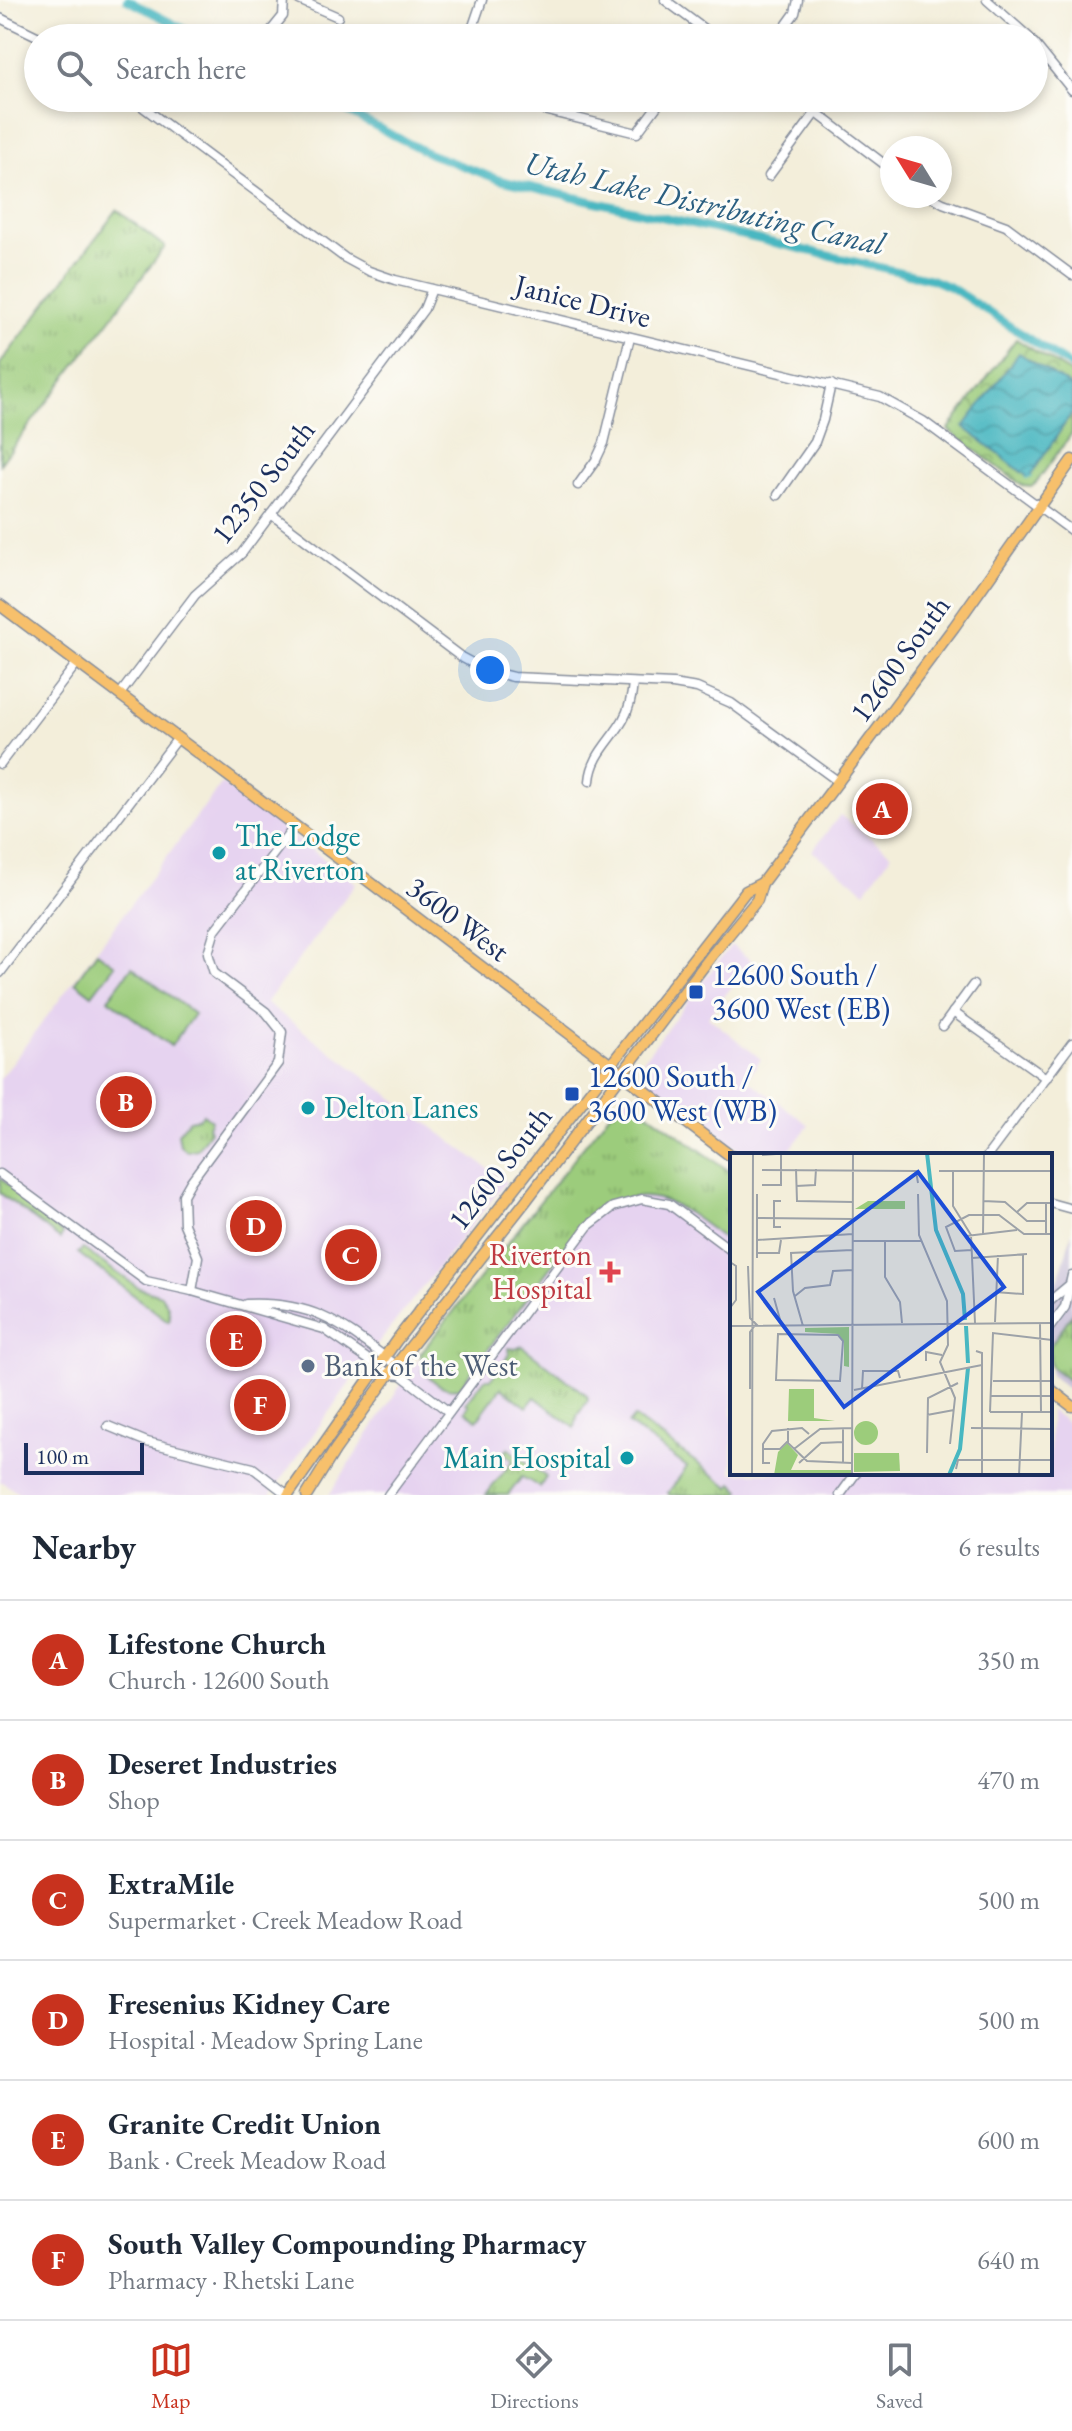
<!DOCTYPE html>
<meta charset="utf-8">
<style>
:root{--surface:#fff;--page:#f6f6f7;--text:#1f2937;--muted:#747a83;--line:#e0e1e3;--accent:#c8321e}
body{margin:0;font-family:"EB Garamond",serif;background:var(--page);color:var(--text)}
.compass{position:absolute;left:880px;top:136px;width:72px;height:72px;border-radius:50%;background:var(--surface);box-shadow:0 4px 12px #0003;rotate:307deg}
.scale{position:absolute;left:24px;bottom:20px;width:120px;box-sizing:border-box;padding-left:8px;border:4px solid #1b2f5e;border-top:0;font-size:22px;line-height:28px;white-space:nowrap;color:#1b2f5e;-webkit-text-stroke:6px #fdfcf7;paint-order:stroke}
.you{position:absolute;left:490px;top:670px;width:28px;height:28px;margin:-20px;border:6px solid #fff;border-radius:50%;background:#1a73e8;box-shadow:0 0 0 12px #1a73e833}
.badge{display:grid;place-items:center;width:52px;height:52px;border-radius:50%;background:var(--accent);color:#fff;font-size:26px;font-weight:700}
.pin{position:absolute;translate:-50% -50%;border:4px solid #fff;box-shadow:0 2px 8px #0006}
.list{margin:0;padding:0;list-style:none}
h2{display:flex;justify-content:space-between;align-items:center;height:104px;margin:0;padding:0 32px;font-size:34px}
h2 small{font-size:26px;font-weight:400;color:var(--muted)}
.list li{display:grid;grid-template-columns:52px 1fr auto;gap:24px;align-items:center;box-sizing:border-box;height:120px;padding:0 32px;border-top:2px solid var(--line)}
.list b{display:block;font-size:30px;white-space:nowrap}
.list p{margin:0;font-size:26px;white-space:nowrap;color:var(--muted)}
.list em{font-size:26px;font-style:normal;color:var(--muted)}
.icon{flex:none;width:44px;height:44px;fill:none;stroke:currentColor;stroke-width:2;stroke-linecap:round;stroke-linejoin:round}
.map{position:relative;flex:none;width:1072px;height:1495px;overflow:hidden}
.search{position:absolute;background:var(--surface);box-shadow:0 4px 12px #0003;left:24px;right:24px;top:24px;height:88px;display:flex;align-items:center;gap:20px;box-sizing:border-box;padding:0 28px;border-radius:44px;color:var(--muted);font-size:30px}
.sheet{height:824px;background:var(--surface)}
nav{display:flex;justify-content:space-around;align-items:center;box-sizing:border-box;height:112px;border-top:2px solid var(--line);background:var(--surface);font-size:22px;color:var(--muted)}
nav a{display:grid;justify-items:center;gap:4px}
nav .on{color:var(--accent)}
.map>svg:first-child{display:block}
.built{fill:#e6d3f0}
.industrial{fill:#c8c0d8}
.grass{fill:url(#grass-tufts);stroke:#5c7e6c;stroke-width:2}
.park{fill:url(#park-crowns);stroke:#5c7e6c;stroke-width:2}
.pitch{fill:#9ccc7b;stroke:#5c7e6c;stroke-width:2}
.water{fill:url(#water-waves);stroke:#327390;stroke-width:2}
.lines{fill:none;stroke-linecap:round;stroke-linejoin:round}
.stream{stroke:#48b7c1;stroke-width:2}
.canal{stroke:#48b7c1;stroke-width:8}
.minor-casing{stroke:#878e9c;stroke-width:11}
.major-casing{stroke:#878e9c;stroke-width:13}
.minor{stroke:#fff;stroke-width:8}
.major{stroke:#f7c06c;stroke-width:10}
.culture-dot{fill:#0f9aa8;stroke:#fdfcf7;stroke-width:3}
.transit-dot{fill:#1a4fb4;stroke:#fdfcf7;stroke-width:3}
.health-dot{fill:#e0444e;stroke:#fdfcf7;stroke-width:3}
.service-dot{fill:#5c6f8a;stroke:#fdfcf7;stroke-width:3}
.labels{text-anchor:middle;stroke-width:6;stroke-linejoin:round;paint-order:stroke}
.street-label{font-size:30px;fill:#1b2f5e;stroke:#fdfcf7}
.culture-label{font-size:30px;fill:#0d838f;stroke:#fdfcf7;text-anchor:start}
.transit-label{font-size:30px;fill:#164399;stroke:#fdfcf7;text-anchor:start}
.health-label{font-size:30px;fill:#be3a42;stroke:#fdfcf7;text-anchor:end}
.service-label{font-size:30px;fill:#4e5e75;stroke:#fdfcf7;text-anchor:start}
.water-label{font-size:32px;font-style:italic;fill:#2b5f81;stroke:#fdfcf7}
.inset-river{fill:none;stroke:#48b7c1;stroke-width:4}
.inset-road{fill:none;stroke:#9da2a8;stroke-width:2}
.view{fill:#1d4ed8;fill-opacity:0.15;stroke:#1d4ed8;stroke-width:4}
.inset-edge{fill:none;stroke:#1b2f5e;stroke-width:4}
</style>
<div class="map">
<svg width="1072" height="1495" viewBox="0 0 1072 1495">
<defs>
<pattern id="grass-tufts" width="24" height="20" patternUnits="userSpaceOnUse" patternTransform="scale(2)"><rect width="24" height="20" fill="#9ccc7b"/><path d="M3 7l-1-3M5 7V3M7 7l1-3M15 17l-1-3M17 17v-4M19 17l1-3" fill="none" stroke="#7ea668"/></pattern>
<pattern id="park-crowns" width="20" height="18" patternUnits="userSpaceOnUse" patternTransform="scale(2)"><rect width="20" height="18" fill="#9ccc7b"/><path d="M2 6a3 3 0 1 1 6 0M12 15a3 3 0 1 1 6 0" fill="none" stroke="#7ea668"/></pattern>
<pattern id="water-waves" width="16" height="10" patternUnits="userSpaceOnUse" patternTransform="scale(2)"><rect width="16" height="10" fill="#48b7c1"/><path d="M0 5q4-4 8 0t8 0" fill="none" stroke="#3b95a0"/></pattern>
</defs>
<rect width="100%" height="100%" fill="#fdfcf7"/>
<filter id="ink" filterUnits="userSpaceOnUse"><feTurbulence type="fractalNoise" baseFrequency=".0125" numOctaves="2"/><feDisplacementMap in="SourceGraphic" scale="16" xChannelSelector="R" yChannelSelector="G"/><feConvolveMatrix kernelMatrix="1 2 1 2 8 2 1 2 1" color-interpolation-filters="sRGB"/></filter>
<filter id="wash" filterUnits="userSpaceOnUse"><feTurbulence type="fractalNoise" baseFrequency=".006" numOctaves="4" result="noise"/><feDisplacementMap in="SourceGraphic" scale="32" xChannelSelector="R" yChannelSelector="G"/><feGaussianBlur stdDeviation="1.8" result="paint"/><feColorMatrix in="noise" values="0 0 0 0 0 0 0 0 0 0 0 0 0 0 0 0 0 1.4 0 .05"/><feComposite in="paint" operator="in"/></filter>
<g filter="url(#wash)">
<rect width="100%" height="100%" fill="#f3eeda"/>
<g class="built">
<polygon points="222,783 356,883 266,1003 506,1182 379,1342 270,1495 23,1495 0,1481 0,1079"/>
<polygon points="840,815 892,854 865,891 812,851"/>
<polygon points="731,945 752,961 708,1017 761,1059 747,1079 809,1125 786,1155 748,1155 648,1080 642,1070 644,1059"/>
<polygon points="625,1095 732,1173 732,1473 1050,1473 1050,1410 1072,1426 1072,1495 329,1495 410,1371"/>
</g>
<polygon class="industrial" points="1072,1232 1072,1392 1050,1375 1050,1293 1059,1278"/>
<g class="grass">
<polygon points="117,210 165,247 0,464 0,364"/>
<path d="M637 1105 732 1173V1245C680 1206 648 1173 586 1220L459 1388C443 1392 434 1381 422 1371L425 1366 420 1354 613 1109 629 1108Z"/>
<polygon points="203,1114 211,1120 208,1126 210,1131 197,1149 187,1151 180,1145 178,1133 189,1120 200,1118"/>
<path d="M0 1178C23 1194 41 1217 63 1234L60 1239 0 1193Z"/>
<polygon points="83,1249 139,1288 161,1295 168,1306 170,1318 168,1321 78,1253"/>
<polygon points="1072,1314 1072,1383 1050,1366 1050,1346"/>
<polygon points="522,1346 587,1395 588,1400 577,1416 575,1428 535,1397 527,1407 501,1388 477,1420 465,1411 469,1405 466,1403 485,1379 491,1379 509,1355 508,1348 516,1349"/>
<polygon points="634,1417 730,1487 733,1483 741,1491 737,1495 670,1495 668,1493 687,1467 628,1424"/>
<polygon points="508,1448 546,1477 540,1487 522,1477 508,1495 486,1495 513,1460 505,1453"/>
</g>
<polygon class="park" points="1016,339 1072,374 1072,433 1036,483 1031,487 1023,486 948,430"/>
<g class="pitch">
<polygon points="97,952 115,965 92,995 75,982"/>
<polygon points="132,967 194,1014 171,1046 108,999"/>
</g>
<polygon class="water" points="1019,353 1072,387 1072,413 1029,478 964,427"/>
<g class="lines">
<polyline class="stream" points="1026,478 1032,477"/>
<g class="canal">
<polyline points="127,0 202,38"/>
<polyline points="320,98 430,154 500,180 931,279 952,288 1072,367"/>
</g>
</g>
</g>
<g filter="url(#ink)">
<g class="lines">
<defs>
<g id="minor">
<polyline points="299,0 338,17"/>
<polyline points="665,0 716,38"/>
<polyline points="987,0 1030,38"/>
<polyline points="0,18 41,38"/>
<polyline points="270,32 283,16 284,0"/>
<polyline points="469,38 482,0"/>
<polyline points="777,38 795,13 798,0"/>
<polyline points="1034,43 1072,90"/>
<polyline points="495,98 637,133 663,98"/>
<polyline points="797,98 892,170"/>
<polyline points="135,101 345,258 369,271 395,280 880,397 923,421 1072,531"/>
<polyline points="769,176 816,112"/>
<polyline points="930,196 943,203 1006,226 1072,275"/>
<polyline points="578,485 596,460 604,443 630,337"/>
<polyline points="778,495 815,442 823,420 831,384"/>
<polyline points="271,514 461,657 485,670 513,677 673,684 697,688 731,703 839,782"/>
<polyline points="120,694 195,595 242,553 424,309 432,289"/>
<polyline points="0,764 77,663"/>
<path d="M590 781C592 755 611 741 623 720 630 708 632 696 633 683"/>
<polyline points="0,973 178,738"/>
<polyline points="953,1012 1046,1078"/>
<polyline points="943,1026 973,985"/>
<polyline points="988,1155 1072,1043"/>
<polyline points="0,1174 146,1281 192,1291 324,1329 389,1374 401,1375"/>
<polyline points="1050,1203 1072,1209"/>
<polyline points="192,1291 198,1257 184,1224 183,1195 191,1181 278,1063 282,1032 266,1012 214,973 208,953 215,930 295,826"/>
<polyline points="1050,1301 1068,1286"/>
<path d="M246 1304C316 1301 343 1326 396 1365L401 1375 449 1412"/>
<polyline points="1050,1327 1065,1307 1072,1275"/>
<polyline points="108,1426 147,1442 253,1468 288,1495"/>
<polyline points="388,1495 588,1226 613,1207 642,1199 669,1204 732,1251"/>
<polyline points="840,1495 856,1473"/>
</g>
<g id="major">
<polyline points="0,605 354,870 732,1157"/>
<polyline points="1050,1389 1072,1406"/>
<polyline points="288,1495 396,1341 746,891 762,883"/>
<polyline points="307,1495 335,1450 396,1365 525,1202 712,955 757,900 762,883 954,627 1072,460"/>
</g>
</defs>
<use href="#minor" class="minor-casing"/>
<use href="#major" class="major-casing"/>
<use href="#minor" class="minor"/>
<use href="#major" class="major"/>
</g>
</g>
<g class="culture-dot">
<circle cx="219" cy="853" r="8"/>
<circle cx="308" cy="1108" r="8"/>
<circle cx="627" cy="1458" r="8"/>
</g>
<g class="transit-dot">
<rect x="688" y="984" width="16" height="16" rx="4"/>
<rect x="564" y="1086" width="16" height="16" rx="4"/>
</g>
<path class="health-dot" d="M606 1260h8v8h8v8h-8v8h-8v-8h-8v-8h8z"/>
<circle class="service-dot" cx="308" cy="1366" r="8"/>
<g class="labels">
<g class="street-label">
<text transform="translate(583 301) rotate(14)" y="10">Janice Drive</text>
<text transform="translate(263 482) rotate(-52)" y="10">12350 South</text>
<text transform="translate(900 659) rotate(-54)" y="10">12600 South</text>
<text transform="translate(458 919) rotate(37)" y="10">3600 West</text>
<text transform="translate(500 1168) rotate(-52)" y="10">12600 South</text>
</g>
<g class="culture-label">
<text x="235" y="846">The Lodge<tspan x="235" dy="34">at Riverton</tspan></text>
<text x="324" y="1118">Delton Lanes</text>
<text x="611" y="1468" text-anchor="end">Main Hospital</text>
</g>
<g class="transit-label">
<text x="712" y="985">12600 South /<tspan x="712" dy="34">3600 West (EB)</tspan></text>
<text x="588" y="1087">12600 South /<tspan x="588" dy="34">3600 West (WB)</tspan></text>
</g>
<g class="health-label">
<text x="592" y="1265">Riverton<tspan x="592" dy="34">Hospital</tspan></text>
</g>
<g class="service-label">
<text x="324" y="1376">Bank of the West</text>
</g>
<g class="water-label">
<text transform="translate(705 203) rotate(13)" y="11">Utah Lake Distributing Canal</text>
</g>
</g>
<g transform="translate(730 1153)">
<rect width="322" height="322" fill="#f3eeda"/>
<path d="M138 48H175V56H125ZM119 174V214L114 213V190L108 181 75 179V175ZM59 236H84V265L105 268H58ZM124 280a12 12 0 1 1 24 0a12 12 0 1 1-24 0ZM57 290 68 302 61 317H121V322H44L48 299Z" fill="#9ccc7b"/>
<path d="M124 300H169L170 318 124 319Z" fill="#9ccc7b"/>
<path class="inset-river" d="M197 0 206 77 233 141 235 167M236 173 238 210M219 322 230 296 238 215"/>
<path class="inset-road" d="M32 2 60 0M66 16 67 48 123 49M32 17 186 18 188 30M209 18H322M223 18V53L241 82 245 170M32 32H51V2M66 33 85 32 86 16M27 41V105M188 41 189 82 217 148 218 192 210 209 225 245 220 291M253 48 275 49 297 68H316M287 59 297 50H322M27 65 123 66M51 74H44V48H51M253 81 254 0M316 81V50M236 83 287 77M27 87 123 81M123 88H192M155 89V124L170 149 172 170M242 97 225 98 216 74 239 62H269L294 81H322M27 100H49L51 87M242 105 297 101M0 109 6 113V147L0 155M18 113 20 165 28 173M265 139 293 141V102M65 143 75 135 100 132 103 118 123 117M44 145 51 170M265 169 268 102M310 170 311 259M0 173 322 170M73 173 63 138 61 100 122 97M108 182 113 188 110 228 46 227 48 181ZM246 198 252 200V322M196 208V199L212 202M263 228H322M20 236V179L26 171M132 236 133 218H168L170 225M124 237 252 212M261 243H322M260 259 263 180 322 187M260 259H322M197 262 224 257M58 275V290L77 308 122 310M113 275V310M241 275 322 276M33 296H50L58 288M64 296 90 276 122 275M197 300 198 245 228 230M40 310H33V291L42 278 72 275 79 281M69 310 91 290 113 289M226 316 228 307H322M22 322 23 0M122 322 123 0M289 322 292 260"/>
<path class="view" d="M188 19 274 134 114 254 28 139Z"/>
<rect width="322" height="322" class="inset-edge"/>
</g>
</svg>
<svg class="compass" viewBox="-18 -18 36 36"><path d="M0-13l5 13h-10z" fill="#e53935"/><path d="M0 13l5-13h-10z" fill="#747a83"/></svg>
<div class="scale">100 m</div>
<div class="you"></div>
<div class="pin badge" style="left:882px;top:809px">A</div>
<div class="pin badge" style="left:126px;top:1102px">B</div>
<div class="pin badge" style="left:351px;top:1255px">C</div>
<div class="pin badge" style="left:256px;top:1226px">D</div>
<div class="pin badge" style="left:236px;top:1341px">E</div>
<div class="pin badge" style="left:260px;top:1405px">F</div>
<div class="search"><svg class="icon" aria-label="search" viewBox="0 0 24 24"><circle cx="10" cy="10" r="6"/><path d="M15 15l6 6"/></svg>Search here</div>
</div>
<section class="sheet">
<h2>Nearby<small>6 results</small></h2>
<ul class="list">
<li><span class="badge">A</span><div><b>Lifestone Church</b><p>Church · 12600 South</p></div><em>350 m</em></li>
<li><span class="badge">B</span><div><b>Deseret Industries</b><p>Shop</p></div><em>470 m</em></li>
<li><span class="badge">C</span><div><b>ExtraMile</b><p>Supermarket · Creek Meadow Road</p></div><em>500 m</em></li>
<li><span class="badge">D</span><div><b>Fresenius Kidney Care</b><p>Hospital · Meadow Spring Lane</p></div><em>500 m</em></li>
<li><span class="badge">E</span><div><b>Granite Credit Union</b><p>Bank · Creek Meadow Road</p></div><em>600 m</em></li>
<li><span class="badge">F</span><div><b>South Valley Compounding Pharmacy</b><p>Pharmacy · Rhetski Lane</p></div><em>640 m</em></li>
</ul>
</section>
<nav>
<a class="on"><svg class="icon" aria-label="map" viewBox="0 0 24 24"><path d="M3 6l6-2 6 2 6-2v14l-6 2-6-2-6 2zM9 4v14M15 6v14"/></svg>Map</a>
<a><svg class="icon" aria-label="directions" viewBox="0 0 24 24"><path d="M12 3l9 9-9 9-9-9zM9 14v-3h6M13 9l2 2-2 2"/></svg>Directions</a>
<a><svg class="icon" aria-label="saved" viewBox="0 0 24 24"><path d="M7 4h10v16l-5-4-5 4z"/></svg>Saved</a>
</nav>
